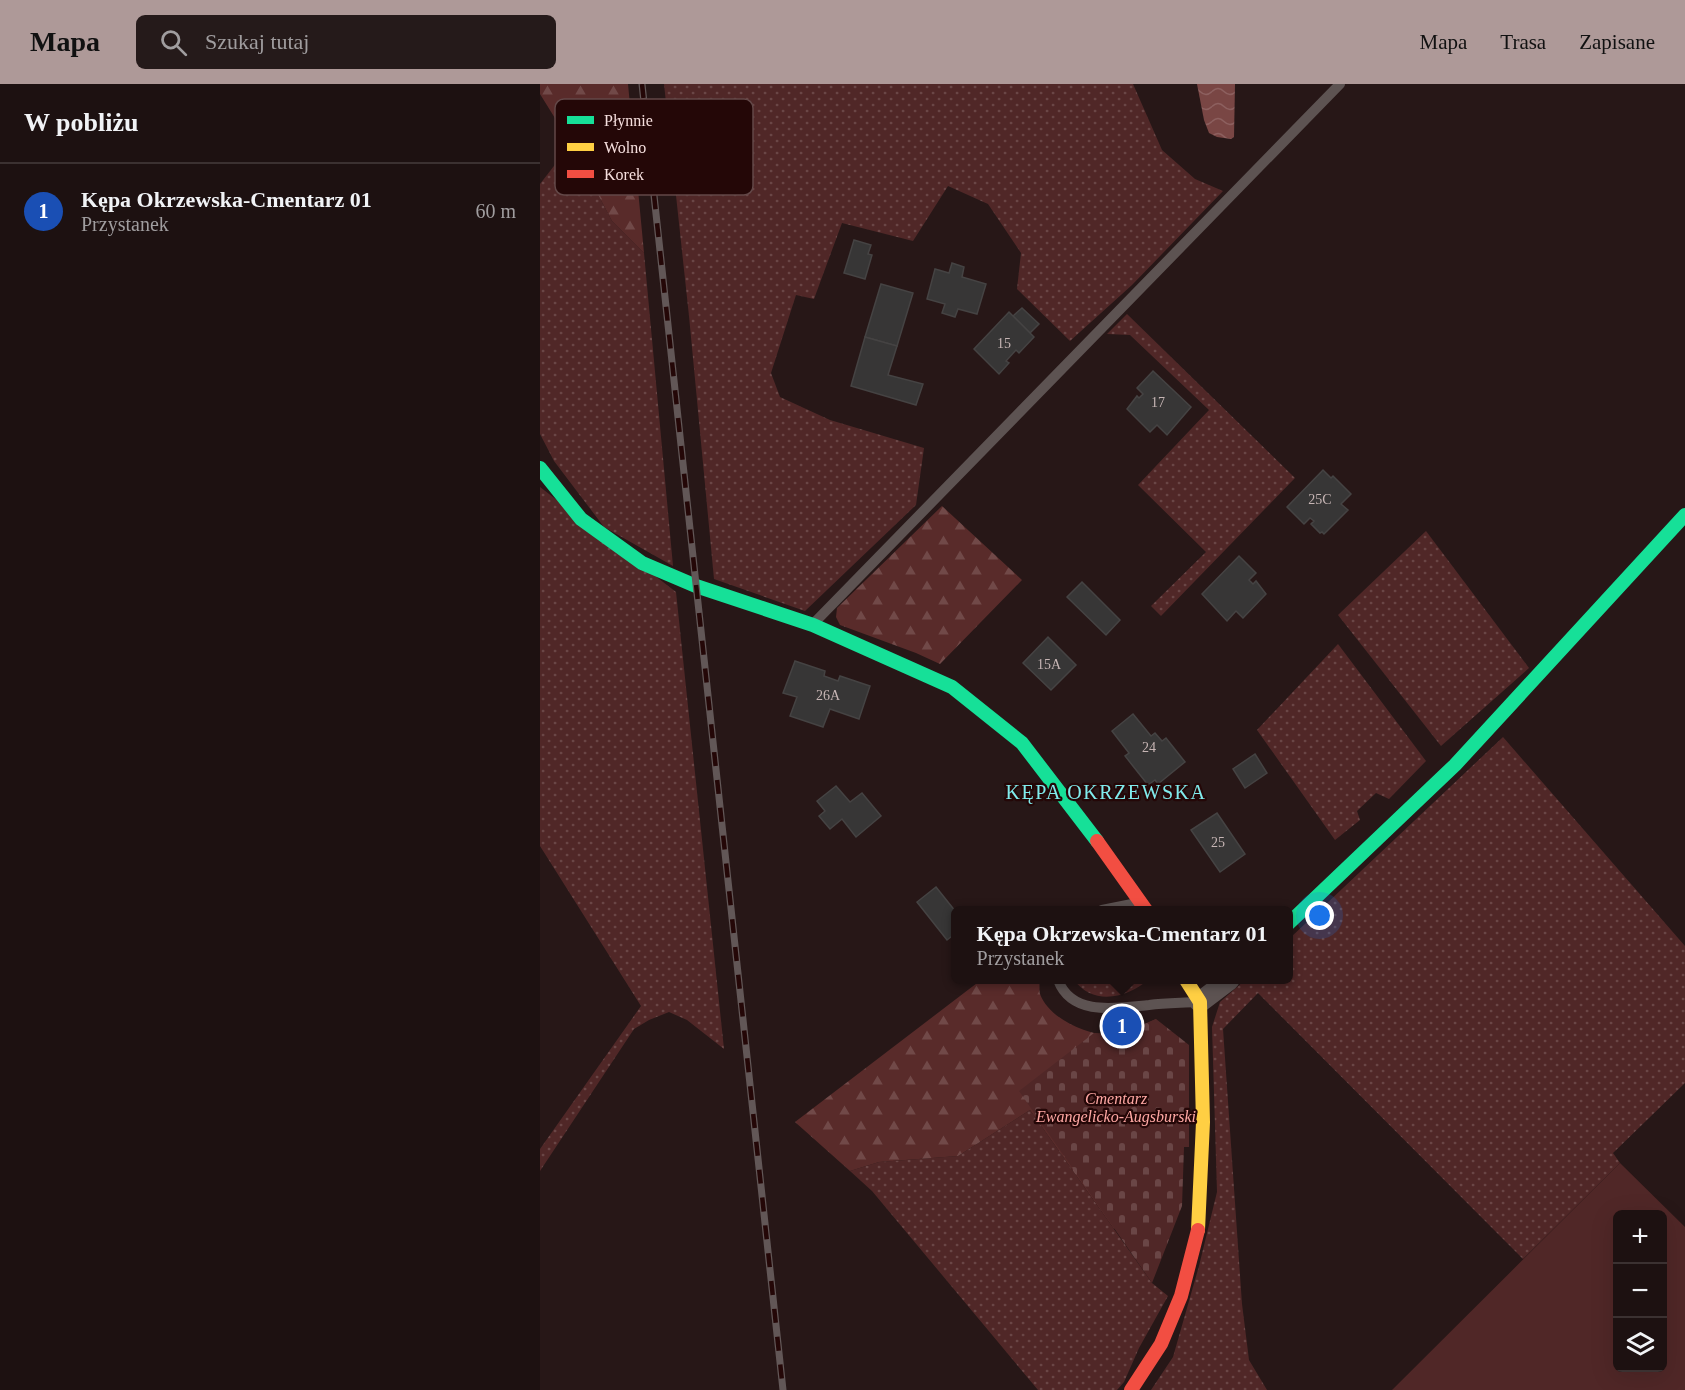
<!DOCTYPE html>
<html lang="pl">
<meta charset="utf-8">
<style>
:root{--surface:#1d1111;--page:#251a1a;--text:#f1f3f6;--muted:#a09d9f;--line:#3b3131;--accent:#ae9998}
body{margin:0;font-family:Georgia,serif;background:var(--page);color:var(--text)}
.controls{position:absolute;right:18px;bottom:18px;display:grid;overflow:hidden;border-radius:9px;box-shadow:0 6px 24px #0002}
.controls button{width:54px;height:54px;display:grid;place-items:center;padding:0;border:0;border-bottom:2px solid var(--line);background:var(--surface);color:var(--text);font:30px sans-serif}
.you{position:absolute;left:780px;top:832px;width:21px;height:21px;margin:-15px;border:4px solid #fff;border-radius:50%;background:#1a73e8;box-shadow:0 0 0 9px #1a73e833}
.badge{display:grid;place-items:center;width:39px;height:39px;border-radius:50%;background:var(--accent);color:#fff;font-size:20px;font-weight:700}
.pin{position:absolute;translate:-50% -50%;border:3px solid #fff;box-shadow:0 2px 6px #0006}
.popup{position:absolute;left:411px;top:822px;width:342px;height:78px;box-sizing:border-box;display:grid;place-content:center;border-radius:9px;background:var(--surface);filter:drop-shadow(0 2px 4px #0005);font-size:20px;white-space:nowrap;color:var(--muted)}
.popup b{font-size:22px;color:var(--text)}
.popup::after{content:'';position:absolute;left:50%;top:100%;margin-left:-12px;border:12px solid transparent;border-top-color:var(--surface)}
.list{margin:0;padding:0;list-style:none}
h2{display:flex;justify-content:space-between;align-items:center;height:78px;margin:0;padding:0 24px;font-size:26px}
h2 small{font-size:20px;font-weight:400;color:var(--muted)}
.list li{display:grid;grid-template-columns:39px 1fr auto;gap:18px;align-items:center;box-sizing:border-box;height:96px;padding:0 24px;border-top:2px solid var(--line)}
.list b{display:block;font-size:22px;white-space:nowrap}
.list p{margin:0;font-size:20px;white-space:nowrap;color:var(--muted)}
.list em{font-size:20px;font-style:normal;color:var(--muted)}
.icon{flex:none;width:33px;height:33px;fill:none;stroke:currentColor;stroke-width:2;stroke-linecap:round;stroke-linejoin:round}
.map{position:relative;flex:none;width:1145px;height:1306px;overflow:hidden}
header{display:flex;align-items:center;gap:36px;box-sizing:border-box;height:84px;padding:0 30px;background:var(--accent);color:#111}
header strong{font-size:28px}
nav{display:flex;gap:33px;margin-inline-start:auto;font-size:21px}
.search{width:420px;height:54px;background:var(--page);display:flex;align-items:center;gap:15px;box-sizing:border-box;padding:0 21px;border-radius:9px;color:var(--muted);font-size:22px}
main{display:flex}
aside{flex:1;background:var(--surface)}
.map>svg:first-child{display:block}
.grass{fill:url(#grass-dots)}
.forest{fill:url(#forest-firs)}
.cemetery{fill:url(#cemetery-stones)}
.park{fill:#502727;fill-rule:evenodd}
.water{fill:url(#water-waves)}
.building{fill:#373636;stroke:#454343;stroke-width:1.5}
.lines{fill:none;stroke-linecap:round;stroke-linejoin:round}
.lane{stroke:#5d5352;stroke-width:10}
.street{stroke:#5d5352;stroke-width:21}
.fast{stroke:#16e098;stroke-width:14}
.slow{stroke:#ffcf43;stroke-width:14}
.jam{stroke:#f24e42;stroke-width:14}
.rail-casing{stroke:#625757;stroke-width:7}
.rail{stroke:#240707;stroke-width:4.5;stroke-dasharray:14;stroke-linecap:butt}
.labels{text-anchor:middle;stroke-width:4.5;stroke-linejoin:round;paint-order:stroke}
.number-label{font-size:14px;fill:#c6b5b4}
.park-label{font-size:16px;font-style:italic;fill:#ffa8a4;stroke:#240707}
.quarter-label{font-size:20px;letter-spacing:1.5px;fill:#80eced;stroke:#240707}
.key{fill:#240707;stroke:#634848;stroke-width:1.5}
.key-label{font-size:16px;fill:#f6dfde}
</style>
<header>
<strong>Mapa</strong>
<div class="search"><svg class="icon" aria-label="search" viewBox="0 0 24 24"><circle cx="10" cy="10" r="6"/><path d="M15 15l6 6"/></svg>Szukaj tutaj</div>
<nav><a>Mapa</a><a>Trasa</a><a>Zapisane</a></nav>
</header>
<main>
<aside>
<h2>W pobliżu<small></small></h2>
<ul class="list">
<li><span class="badge" style="background:#1a4fb4">1</span><div><b>Kępa Okrzewska-Cmentarz 01</b><p>Przystanek</p></div><em>60 m</em></li>
</ul>
</aside>
<div class="map">
<svg width="1145" height="1306" viewBox="0 0 1145 1306">
<defs>
<pattern id="grass-dots" width="8" height="8" patternUnits="userSpaceOnUse" patternTransform="scale(1.5)"><rect width="8" height="8" fill="#502727"/><path d="M2 2h.1M6 6h.1" fill="none" stroke="#6a4646" stroke-width="1.8" stroke-linecap="round"/></pattern>
<pattern id="forest-firs" width="22" height="20" patternUnits="userSpaceOnUse" patternTransform="scale(1.5)"><rect width="22" height="20" fill="#592b2a"/><path d="M5 1l3.5 6h-7zM16 11l3.5 6h-7z" fill="#714948"/></pattern>
<pattern id="cemetery-stones" width="16" height="16" patternUnits="userSpaceOnUse" patternTransform="scale(1.5)"><rect width="16" height="16" fill="#502727"/><path d="M2 7V4a2 2 0 0 1 4 0v3zM10 15v-3a2 2 0 0 1 4 0v3z" fill="#6a4646"/></pattern>
<pattern id="water-waves" width="16" height="10" patternUnits="userSpaceOnUse" patternTransform="scale(1.5)"><rect width="16" height="10" fill="#794644"/><path d="M0 5q4-4 8 0t8 0" fill="none" stroke="#8d605f"/></pattern>
</defs>
<rect width="100%" height="100%" fill="#271717"/>
<g class="grass">
<polygon points="124,0 593,0 622,66 655,95 683,107 592,201 530,257 477,205 481,169 448,120 408,102 373,157 302,139 274,215 256,211 231,289 240,313 290,336 384,364 376,421 265,527 174,495 149,232"/>
<polygon points="31,60 72,137 104,169 133,482 64,443 14,377 0,350 0,100"/>
<polygon points="587,230 755,394 621,532 611,522 666,468 598,401 669,326 590,251 567,250"/>
<polygon points="0,403 136,508 184,965 147,936 129,928 109,936 94,945 0,1087 0,1065 101,922 0,762"/>
<polygon points="886,447 989,584 901,662 798,531"/>
<polygon points="798,560 886,677 849,715 836,709 817,727 820,736 795,756 717,646"/>
<polygon points="963,653 1145,862 1145,999 1073,1069 1080,1079 983,1175 718,909 683,945 702,1220 709,1276 727,1306 611,1306 633,1273 659,1182 677,1108 672,943 680,918 705,896 748,896 749,855"/>
<path d="M534 896H608C587 914 553 922 534 896Z"/>
<polygon points="490,1026 612,1199 628,1212 599,1264 584,1298 577,1306 498,1306 332,1107 310,1087 339,1078 418,1072"/>
</g>
<g class="forest">
<polygon points="0,0 88,0 104,169 72,137 31,60 0,10"/>
<polygon points="402,422 482,496 400,580 376,569 300,541 296,533 297,524"/>
<path d="M441 896H499C500 900 499 906 500 910 509 936 555 956 581 950 592 947 605 940 616 935L649 1063H644L574 1145 490 1026 418 1072 339 1078 310 1087 255 1038Z"/>
</g>
<polygon class="cemetery" points="616,935 649,961 649,1063 644,1063 642,1122 612,1199 479,1007 554,949 580,950"/>
<path class="park" d="M1080 1079 1145 1143V1306H852ZM1078 1130H1122V1284H1078Z"/>
<polygon class="water" points="657,0 695,0 694,53 691,55 677,53 669,49 664,36"/>
<g class="building">
<polygon points="314,156 331,161 328,170 332,171 325,195 304,189"/>
<polygon points="412,179 424,183 422,193 446,200 437,230 418,225 415,233 402,229 405,220 387,215 395,185 409,189"/>
<polygon points="341,200 373,209 357,262 325,253"/>
<polygon points="482,224 499,240 490,249 473,232"/>
<polygon points="469,228 494,253 479,269 476,266 466,277 469,279 459,290 434,265"/>
<polygon points="325,253 357,262 348,291 383,300 376,321 311,302"/>
<polygon points="613,287 651,323 627,351 617,341 610,348 587,325 597,312 599,314 603,310 597,304"/>
<polygon points="783,386 791,394 793,392 811,410 801,420 808,426 784,450 782,448 780,449 771,440 774,437 770,434 764,440 747,423"/>
<polygon points="699,472 716,489 709,496 713,500 716,497 726,510 703,534 696,527 687,537 662,510"/>
<polygon points="542,498 580,536 566,551 527,513"/>
<polygon points="508,553 536,581 511,606 483,579"/>
<polygon points="255,577 285,587 284,592 298,597 300,592 330,602 319,635 290,625 283,643 250,632 257,613 243,609"/>
<polygon points="593,630 611,652 615,649 622,657 626,654 645,678 618,700 615,696 608,701 585,672 589,669 572,647"/>
<polygon points="715,670 727,689 705,704 693,685"/>
<polygon points="296,702 310,718 322,709 341,732 316,753 302,735 290,745 279,732 285,727 277,717"/>
<polygon points="677,729 705,770 680,788 651,746"/>
<polygon points="396,803 416,828 416,849 407,856 377,818"/>
</g>
<g class="lines">
<g class="lane">
<polyline points="275,538 800,0"/>
<polyline points="562,826 597,819"/>
<path d="M518 896C532 933 577 924 609 921 625 919 641 919 656 918"/>
</g>
<polyline class="street" points="660,918 689,896"/>
<g class="fast">
<polyline points="0,384 41,435 102,479 156,502 273,541 412,603 482,659 557,757"/>
<polyline points="748,840 915,681 1145,431"/>
</g>
<polyline class="slow" points="646,896 660,918 663,1038 658,1146"/>
<g class="jam">
<polyline points="557,757 606,826"/>
<polyline points="591,1306 621,1260 641,1212 658,1146"/>
</g>
<defs>
<polyline id="rail" points="102,0 243,1306"/>
</defs>
<use href="#rail" class="rail-casing"/>
<use href="#rail" class="rail"/>
</g>
<g class="labels">
<g class="number-label">
<text x="464" y="264">15</text>
<text x="618" y="323">17</text>
<text x="780" y="420">25C</text>
<text x="509" y="585">15A</text>
<text x="288" y="616">26A</text>
<text x="609" y="668">24</text>
<text x="678" y="763">25</text>
</g>
<g class="park-label">
<text x="576" y="1020">Cmentarz<tspan x="576" dy="18">Ewangelicko-Augsburski</tspan></text>
</g>
<g class="quarter-label">
<text x="566" y="715">KĘPA OKRZEWSKA</text>
</g>
</g>
<rect x="15" y="15" width="198" height="96" rx="9" class="key"/>
<rect x="27" y="32" width="27" height="8" fill="#16e098"/>
<rect x="27" y="59" width="27" height="8" fill="#ffcf43"/>
<rect x="27" y="86" width="27" height="8" fill="#f24e42"/>
<g class="key-label">
<text x="64" y="42">Płynnie</text>
<text x="64" y="69">Wolno</text>
<text x="64" y="96">Korek</text>
</g>
</svg>
<div class="controls">
<button>+</button>
<button>−</button>
<button><svg class="icon" aria-label="layers" viewBox="0 0 24 24"><path d="M12 4l9 5-9 5-9-5zM3 14l9 5 9-5"/></svg></button>
</div>
<div class="you"></div>
<div class="pin badge" style="left:582px;top:942px;background:#1a4fb4">1</div>
<div class="popup"><b>Kępa Okrzewska-Cmentarz 01</b>Przystanek</div>
</div>
</main>
